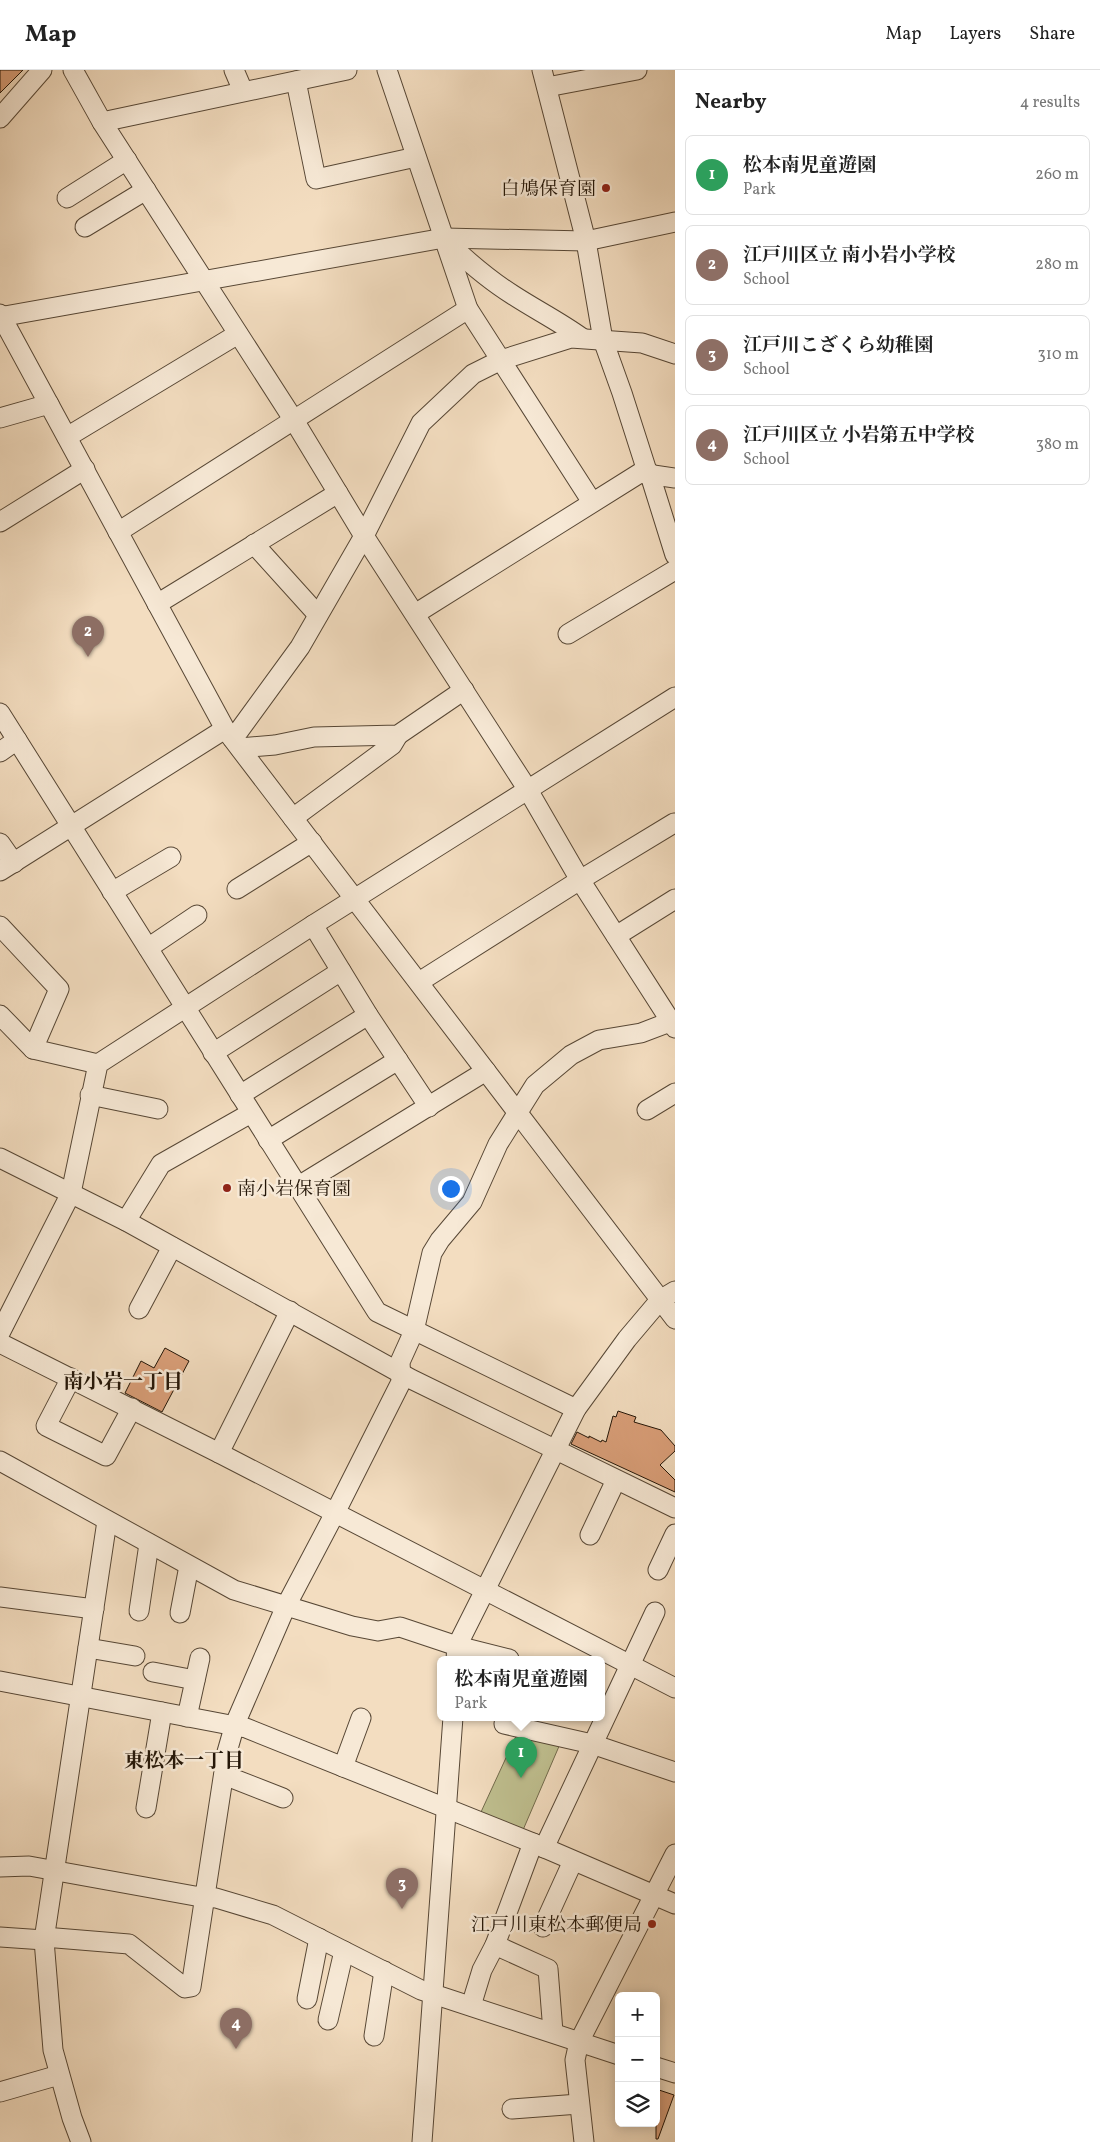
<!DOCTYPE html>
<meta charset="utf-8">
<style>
:root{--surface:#fff;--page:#f2f2f2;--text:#222;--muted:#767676;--line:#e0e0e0;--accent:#d93025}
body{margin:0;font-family:Vollkorn,"Noto Serif JP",serif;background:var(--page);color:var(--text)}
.controls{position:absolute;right:15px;bottom:15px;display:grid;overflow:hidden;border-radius:8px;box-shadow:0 2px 12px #0003}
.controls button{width:45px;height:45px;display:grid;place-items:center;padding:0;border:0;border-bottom:1px solid var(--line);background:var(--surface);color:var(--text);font:25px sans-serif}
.you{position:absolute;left:450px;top:1118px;width:18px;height:18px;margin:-12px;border:4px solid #fff;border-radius:50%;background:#1a73e8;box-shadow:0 0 0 8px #1a73e833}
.badge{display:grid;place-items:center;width:32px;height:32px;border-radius:50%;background:var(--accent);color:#fff;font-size:16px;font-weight:700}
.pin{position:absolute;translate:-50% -41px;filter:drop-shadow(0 1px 2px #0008)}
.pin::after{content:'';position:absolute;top:26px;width:18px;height:15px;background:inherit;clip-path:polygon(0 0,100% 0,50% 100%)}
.popup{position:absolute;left:437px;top:1586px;width:168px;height:65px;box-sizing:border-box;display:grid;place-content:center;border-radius:8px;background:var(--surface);filter:drop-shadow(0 1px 4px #0005);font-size:16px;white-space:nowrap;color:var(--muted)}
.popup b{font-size:19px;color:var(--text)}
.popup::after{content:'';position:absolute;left:50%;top:100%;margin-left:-10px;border:10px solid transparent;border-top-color:var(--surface)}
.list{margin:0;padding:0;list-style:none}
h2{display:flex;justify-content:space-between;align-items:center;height:65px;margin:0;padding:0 20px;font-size:21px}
h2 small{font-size:16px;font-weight:400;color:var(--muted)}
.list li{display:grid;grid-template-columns:32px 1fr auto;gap:15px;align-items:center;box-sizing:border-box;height:80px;margin:0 10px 10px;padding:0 10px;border:1px solid var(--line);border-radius:8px}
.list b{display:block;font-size:19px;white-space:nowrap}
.list p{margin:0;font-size:16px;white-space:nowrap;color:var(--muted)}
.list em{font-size:16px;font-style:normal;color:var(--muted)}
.icon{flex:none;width:28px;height:28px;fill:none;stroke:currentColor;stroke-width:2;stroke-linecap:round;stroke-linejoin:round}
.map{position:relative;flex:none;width:675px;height:2072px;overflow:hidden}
header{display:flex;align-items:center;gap:30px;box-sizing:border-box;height:70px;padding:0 25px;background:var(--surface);border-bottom:1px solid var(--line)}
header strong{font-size:24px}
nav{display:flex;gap:28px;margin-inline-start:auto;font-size:18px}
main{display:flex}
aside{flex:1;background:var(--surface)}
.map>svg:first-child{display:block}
.green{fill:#bfbf8f;stroke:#716a4b}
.building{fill:#da9f79;stroke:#231507}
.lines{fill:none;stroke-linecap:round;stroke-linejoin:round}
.minor-casing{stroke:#574735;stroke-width:21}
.minor{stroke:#f7e9d6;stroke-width:19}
.poi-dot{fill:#8f2418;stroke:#f7e9d6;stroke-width:2}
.labels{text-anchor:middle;stroke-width:5;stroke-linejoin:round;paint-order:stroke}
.poi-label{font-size:19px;fill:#231507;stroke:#f7e9d6;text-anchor:end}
.neighbourhood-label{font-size:20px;font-weight:bold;fill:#231507;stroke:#f7e9d6}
</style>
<header>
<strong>Map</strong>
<nav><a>Map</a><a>Layers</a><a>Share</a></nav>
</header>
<main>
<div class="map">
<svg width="675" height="2072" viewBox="0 0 675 2072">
<rect width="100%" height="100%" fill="#f3ddc0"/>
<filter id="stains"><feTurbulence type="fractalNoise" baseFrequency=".004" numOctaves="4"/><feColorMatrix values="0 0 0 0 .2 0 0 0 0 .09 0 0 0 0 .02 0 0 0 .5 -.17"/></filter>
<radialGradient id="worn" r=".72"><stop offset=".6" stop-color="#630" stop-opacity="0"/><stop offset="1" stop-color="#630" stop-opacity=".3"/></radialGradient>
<polygon class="green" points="517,1664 560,1674 523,1760 481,1742"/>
<g class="building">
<polygon points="0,0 23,0 0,23"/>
<polygon points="165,1278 189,1291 162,1342 125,1323 141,1291 154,1298"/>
<polygon points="618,1341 636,1347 634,1352 661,1360 675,1376 675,1381 660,1395 675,1410 675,1422 571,1374 577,1362 589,1368 589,1366 601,1372 602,1370 606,1372 613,1346 616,1347"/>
<polygon points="656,2019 674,2025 658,2069 656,2069"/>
</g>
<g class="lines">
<defs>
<g id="minor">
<polyline points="73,0 102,52 295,352 364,466 528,720 580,810 675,958"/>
<polyline points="234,0 243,21"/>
<polyline points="387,0 468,239 592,432"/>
<polyline points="542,0 586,171 603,270 622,323 646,398 650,405 675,485"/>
<polyline points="296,11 316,109 416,87"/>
<polyline points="547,17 637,0"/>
<polyline points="0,48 42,0"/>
<polyline points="102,52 347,0"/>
<polyline points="67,128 127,90"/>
<polyline points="85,157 146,120"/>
<path d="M446 171C467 191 489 210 513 225 536 240 560 252 582 268"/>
<polyline points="0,244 225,659 675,1249"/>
<polyline points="0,247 444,168 586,171 675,152"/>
<polyline points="0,348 49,334"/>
<polyline points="67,367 238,264"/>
<polyline points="0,452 85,399"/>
<polyline points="118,462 468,239"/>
<polyline points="254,474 318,545"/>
<polyline points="157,534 338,423"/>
<polyline points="415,544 640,403 675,408"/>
<polyline points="568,564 675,500"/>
<polyline points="0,643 377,1242 576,1339"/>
<polyline points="233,669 300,577 364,466 421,353 473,304 501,290 571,268 642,273 675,284"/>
<polyline points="240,678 275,675 314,667 398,665 464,620"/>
<polyline points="0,682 17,670"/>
<polyline points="293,748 392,675 398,665"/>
<polyline points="0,773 14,793"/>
<polyline points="0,801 225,659"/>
<polyline points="237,819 312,772"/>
<polyline points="112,822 171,787"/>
<polyline points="313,855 368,945 429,1037"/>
<polyline points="0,856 59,919 33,979"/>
<polyline points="616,866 675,829"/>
<polyline points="148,878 197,845"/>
<polyline points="419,912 580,810 674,753"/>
<polyline points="0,945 33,979 98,994"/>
<polyline points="213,983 341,901"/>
<polyline points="90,1025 158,1039"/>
<polyline points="240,1025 368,945"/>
<polyline points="647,1040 675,1023"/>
<polyline points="268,1070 398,990"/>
<polyline points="0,1088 126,1151 411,1309 675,1438"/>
<polyline points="297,1117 486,1001"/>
<polyline points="126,1151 161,1094 251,1043"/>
<polyline points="139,1239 172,1177"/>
<polyline points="0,1263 71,1123 98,994 313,855 675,627"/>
<polyline points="0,1273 219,1383 675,1618"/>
<polyline points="71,1308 46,1356 106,1386 132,1338"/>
<polyline points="219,1383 290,1241"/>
<polyline points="0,1391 234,1520 352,1556 378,1561 400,1557 457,1576 509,1589"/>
<polyline points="590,1465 616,1410"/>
<polyline points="658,1500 675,1464"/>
<polyline points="0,1527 94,1539"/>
<polyline points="139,1541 149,1474"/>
<polyline points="180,1543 189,1496"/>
<polyline points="88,1578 135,1586"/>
<polyline points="456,1589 457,1576 576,1339 627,1269 660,1230 675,1221"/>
<polyline points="153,1602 195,1610"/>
<polyline points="0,1611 246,1658 533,1773 675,1834"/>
<polyline points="187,1647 200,1588"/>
<polyline points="505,1647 504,1654 592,1674 675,1702"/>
<polyline points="343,1697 361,1648"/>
<polyline points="224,1705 283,1728"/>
<polyline points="146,1738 162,1642"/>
<polyline points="544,1778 655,1542"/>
<polyline points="0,1797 29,1796 195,1826 216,1828 273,1845 421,1920 619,1985"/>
<polyline points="543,1857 573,1791"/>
<polyline points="0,1867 44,1870"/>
<polyline points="44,1867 129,1874 185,1918 191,1917 227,1682 235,1654 286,1536 335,1443 401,1312 400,1292 414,1261 432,1183 440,1170 472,1132 498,1074 535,1015 571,985 599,970 641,963 675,950"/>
<polyline points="495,1875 548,1899 553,1962"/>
<polyline points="307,1929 319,1868"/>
<polyline points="471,1936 482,1900 495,1875 533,1773"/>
<polyline points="328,1950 344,1881"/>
<polyline points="374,1966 384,1901"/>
<polyline points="656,1997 675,2003"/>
<polyline points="0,2022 59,2005"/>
<polyline points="512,2039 579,2034"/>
<polyline points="81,2072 72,2048 53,1980 44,1870 107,1451"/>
<polyline points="422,2072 453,1647"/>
<polyline points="584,2072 575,1990 579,1972 675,1784"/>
</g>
</defs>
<use href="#minor" class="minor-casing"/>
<use href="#minor" class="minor"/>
</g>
<g class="poi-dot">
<circle cx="606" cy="118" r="5"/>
<circle cx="227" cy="1118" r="5"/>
<circle cx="652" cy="1854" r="5"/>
</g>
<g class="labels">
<g class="poi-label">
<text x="596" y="125">白鳩保育園</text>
<text x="237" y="1125" text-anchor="start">南小岩保育園</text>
<text x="642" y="1861">江戸川東松本郵便局</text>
</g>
<g class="neighbourhood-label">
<text x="123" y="1318">南小岩一丁目</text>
<text x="184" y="1697">東松本一丁目</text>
</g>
</g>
<rect width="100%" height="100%" filter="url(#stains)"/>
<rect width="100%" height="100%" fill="url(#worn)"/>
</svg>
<div class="controls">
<button>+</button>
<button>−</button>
<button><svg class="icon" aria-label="layers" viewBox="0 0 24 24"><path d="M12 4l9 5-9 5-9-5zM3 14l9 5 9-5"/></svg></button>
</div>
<div class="you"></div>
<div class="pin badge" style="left:521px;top:1708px;background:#2e9e5b">1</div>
<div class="popup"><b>松本南児童遊園</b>Park</div>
<div class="pin badge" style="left:88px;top:587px;background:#8d6e63">2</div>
<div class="pin badge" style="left:402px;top:1839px;background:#8d6e63">3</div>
<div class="pin badge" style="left:236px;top:1979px;background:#8d6e63">4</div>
</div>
<aside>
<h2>Nearby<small>4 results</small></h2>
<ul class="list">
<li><span class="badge" style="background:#2e9e5b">1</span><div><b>松本南児童遊園</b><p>Park</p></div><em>260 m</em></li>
<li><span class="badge" style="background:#8d6e63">2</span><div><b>江戸川区立 南小岩小学校</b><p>School</p></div><em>280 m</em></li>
<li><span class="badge" style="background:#8d6e63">3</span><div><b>江戸川こざくら幼稚園</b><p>School</p></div><em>310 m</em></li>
<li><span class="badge" style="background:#8d6e63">4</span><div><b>江戸川区立 小岩第五中学校</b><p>School</p></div><em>380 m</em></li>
</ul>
</aside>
</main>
